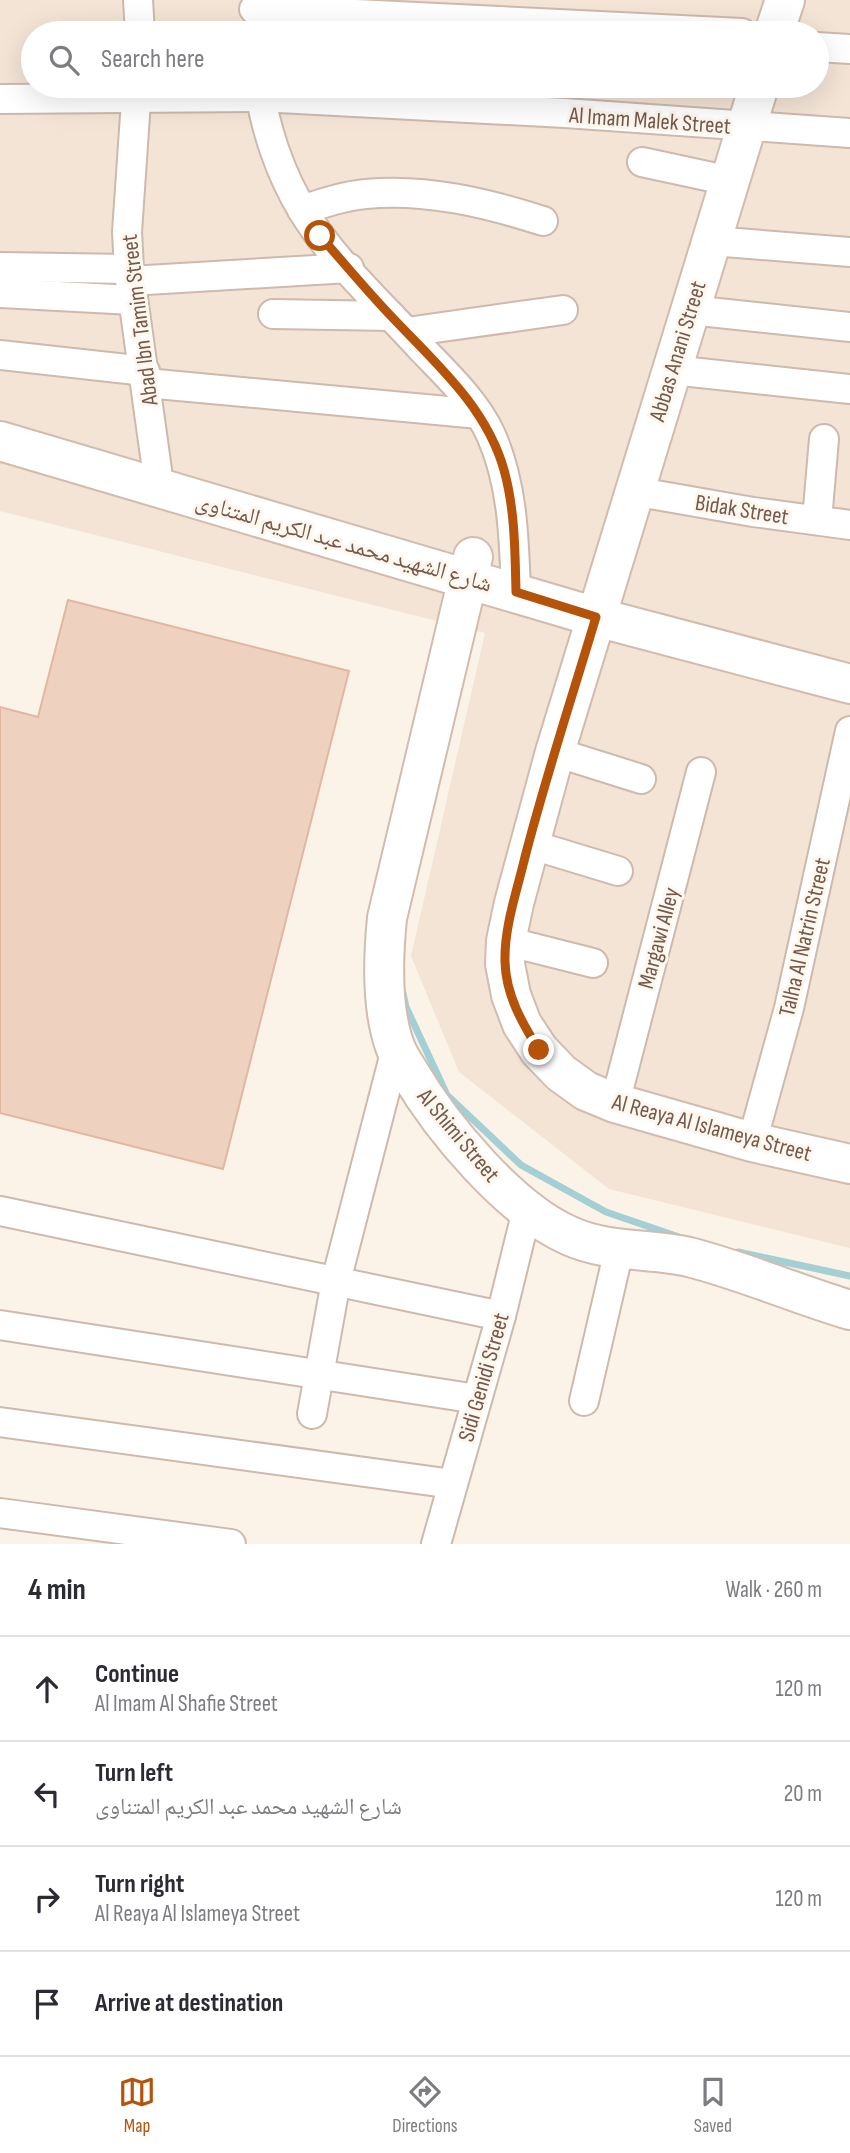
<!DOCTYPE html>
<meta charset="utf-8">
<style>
:root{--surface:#fff;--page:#f2f2f3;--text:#2b2b33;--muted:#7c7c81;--line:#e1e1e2;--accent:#b45309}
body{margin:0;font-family:"Sofia Sans Condensed","Noto Naskh Arabic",sans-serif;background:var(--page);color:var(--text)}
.stop{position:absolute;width:21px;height:21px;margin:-16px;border:5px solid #b45309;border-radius:50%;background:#fff}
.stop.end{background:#b45309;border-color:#fff;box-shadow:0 2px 7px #0008}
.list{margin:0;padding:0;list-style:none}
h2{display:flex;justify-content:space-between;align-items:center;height:91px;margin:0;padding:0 28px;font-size:30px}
h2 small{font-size:23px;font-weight:400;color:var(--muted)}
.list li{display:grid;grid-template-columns:46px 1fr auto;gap:21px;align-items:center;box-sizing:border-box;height:105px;padding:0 28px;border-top:2px solid var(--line)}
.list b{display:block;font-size:26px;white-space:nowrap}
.list p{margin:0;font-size:23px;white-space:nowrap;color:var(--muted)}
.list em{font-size:23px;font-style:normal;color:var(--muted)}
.icon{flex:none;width:38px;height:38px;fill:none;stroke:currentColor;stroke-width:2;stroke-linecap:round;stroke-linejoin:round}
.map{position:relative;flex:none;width:850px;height:1544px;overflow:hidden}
.search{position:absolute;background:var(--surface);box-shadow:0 7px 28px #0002;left:21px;right:21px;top:21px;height:77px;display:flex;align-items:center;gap:18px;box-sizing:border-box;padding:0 24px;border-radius:38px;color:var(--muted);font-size:26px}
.sheet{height:511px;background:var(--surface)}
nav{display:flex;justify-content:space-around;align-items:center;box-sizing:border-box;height:98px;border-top:2px solid var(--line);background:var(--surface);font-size:19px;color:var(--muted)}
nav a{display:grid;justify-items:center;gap:4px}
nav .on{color:var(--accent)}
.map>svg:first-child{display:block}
.residential{fill:#f3e4d5;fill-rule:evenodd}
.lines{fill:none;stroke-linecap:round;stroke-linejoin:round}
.stream{stroke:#a3cfd5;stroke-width:7}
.building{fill:#efd1c0;stroke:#e1b7a1;stroke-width:2}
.street-casing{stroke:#cdbaad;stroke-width:32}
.secondary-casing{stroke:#d1bcae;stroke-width:42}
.street{stroke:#fff;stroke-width:28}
.secondary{stroke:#fff;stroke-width:38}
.route{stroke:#b45309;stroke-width:9}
.labels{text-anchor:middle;stroke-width:6;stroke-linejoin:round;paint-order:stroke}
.street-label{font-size:23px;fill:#74594c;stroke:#fef7ed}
</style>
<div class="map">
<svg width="850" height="1544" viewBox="0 0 850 1544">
<rect width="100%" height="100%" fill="#fbf3e7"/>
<path class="residential" d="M0 0H850V1248L609 1189 459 1072 411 956 485 633 0 511ZM33 33H817V86H33Z"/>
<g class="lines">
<g class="stream">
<polyline points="403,993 406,1007 447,1095 521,1165 606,1212 679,1237"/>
<polyline points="738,1252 850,1276"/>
</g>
</g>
<polygon class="building" points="68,600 349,671 223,1169 0,1113 0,707 38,717"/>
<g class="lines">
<defs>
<g id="street">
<polyline points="138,0 140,33"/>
<polyline points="254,9 742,33"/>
<polyline points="817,47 850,49"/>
<polyline points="137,86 127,232 129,269 157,470"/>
<path d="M259 86C265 128 280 174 303 211 334 262 381 304 421 348 446 374 476 402 491 435 513 485 514 539 516 592"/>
<polyline points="0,99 260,97 565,113 850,133"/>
<polyline points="642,162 730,181"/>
<path d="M302 210C323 203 344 196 366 194 425 188 487 203 543 221"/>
<polyline points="712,241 850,252"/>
<polyline points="0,267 129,269"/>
<polyline points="130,281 349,268"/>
<polyline points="0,293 133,300"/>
<polyline points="690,310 850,327"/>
<polyline points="273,314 391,316"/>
<polyline points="407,332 563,310"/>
<polyline points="0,355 145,371"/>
<polyline points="672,370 850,389"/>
<polyline points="146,383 479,414"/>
<polyline points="633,491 753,512 850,525"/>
<polyline points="817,520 824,439"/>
<polyline points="555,752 641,779"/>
<polyline points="529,844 618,871"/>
<polyline points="506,941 593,963"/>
<polyline points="615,1103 701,772"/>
<polyline points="752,1142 789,1008 850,731"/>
<polyline points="0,1211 501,1316"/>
<polyline points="0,1325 477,1399"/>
<polyline points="584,1401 619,1250"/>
<polyline points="312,1414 336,1281 396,1049"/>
<polyline points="0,1422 453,1484"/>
<polyline points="0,1513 231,1544"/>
<polyline points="436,1544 501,1316 527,1210"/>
</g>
<g id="secondary">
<polyline points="774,33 785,0"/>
<polyline points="759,86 555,752 514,903 506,941 505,964 511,995 522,1024 539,1050 561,1073 586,1091 615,1103 752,1142 850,1164"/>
<polyline points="0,441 596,617 850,684"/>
<path d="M473 557 387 918C383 958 381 1011 396 1049 399 1057 405 1065 409 1072 442 1128 510 1210 570 1236 608 1253 649 1248 689 1257 744 1271 796 1294 850 1310"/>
</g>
</defs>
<use href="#street" class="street-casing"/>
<use href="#secondary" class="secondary-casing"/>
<use href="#street" class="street"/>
<use href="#secondary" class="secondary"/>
</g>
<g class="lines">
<path class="route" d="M320 236C344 263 367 291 391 316 435 363 486 406 504 470 515 509 515 552 516 592L596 617C572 697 546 776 525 857 517 891 504 927 505 962 506 995 522 1023 539 1050"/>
</g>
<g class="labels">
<g class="street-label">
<text transform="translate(650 120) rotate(4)" y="8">Al Imam Malek Street</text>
<text transform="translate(139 320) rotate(-97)" y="8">Abad Ibn Tamim Street</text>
<text transform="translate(677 351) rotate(-73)" y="8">Abbas Anani Street</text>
<text transform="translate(742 509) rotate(9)" y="8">Bidak Street</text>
<text transform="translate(344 542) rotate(16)" y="8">شارع الشهيد محمد عبد الكريم المتناوى</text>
<text transform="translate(804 937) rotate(-77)" y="8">Talha Al Natrin Street</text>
<text transform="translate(658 938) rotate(-75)" y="8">Margawi Alley</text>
<text transform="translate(712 1127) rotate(15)" y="8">Al Reaya Al Islameya Street</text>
<text transform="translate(459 1135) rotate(50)" y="8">Al Shimi Street</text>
<text transform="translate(483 1377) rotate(-74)" y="8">Sidi Genidi Street</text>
</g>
</g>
</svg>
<div class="stop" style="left:320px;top:236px"></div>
<div class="stop end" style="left:539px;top:1050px"></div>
<div class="search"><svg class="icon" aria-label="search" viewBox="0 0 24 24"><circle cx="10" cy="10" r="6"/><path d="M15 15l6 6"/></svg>Search here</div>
</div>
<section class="sheet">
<h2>4 min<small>Walk · 260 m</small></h2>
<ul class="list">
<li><svg class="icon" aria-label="ahead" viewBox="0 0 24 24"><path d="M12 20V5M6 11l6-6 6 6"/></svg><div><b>Continue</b><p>Al Imam Al Shafie Street</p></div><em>120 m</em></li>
<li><svg class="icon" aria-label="left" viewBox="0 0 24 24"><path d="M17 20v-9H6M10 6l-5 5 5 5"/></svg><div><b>Turn left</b><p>شارع الشهيد محمد عبد الكريم المتناوى</p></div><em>20 m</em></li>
<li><svg class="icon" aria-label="right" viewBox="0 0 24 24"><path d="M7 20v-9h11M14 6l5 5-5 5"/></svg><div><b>Turn right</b><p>Al Reaya Al Islameya Street</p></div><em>120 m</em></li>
<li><svg class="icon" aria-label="arrive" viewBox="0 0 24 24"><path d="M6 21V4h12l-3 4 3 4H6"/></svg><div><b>Arrive at destination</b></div></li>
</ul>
</section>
<nav>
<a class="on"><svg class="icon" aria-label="map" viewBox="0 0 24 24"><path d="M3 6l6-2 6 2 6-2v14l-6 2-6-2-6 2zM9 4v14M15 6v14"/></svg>Map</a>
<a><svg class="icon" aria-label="directions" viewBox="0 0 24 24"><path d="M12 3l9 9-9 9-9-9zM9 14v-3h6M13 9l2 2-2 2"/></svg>Directions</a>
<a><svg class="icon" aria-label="saved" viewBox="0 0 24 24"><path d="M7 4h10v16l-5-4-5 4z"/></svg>Saved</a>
</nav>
